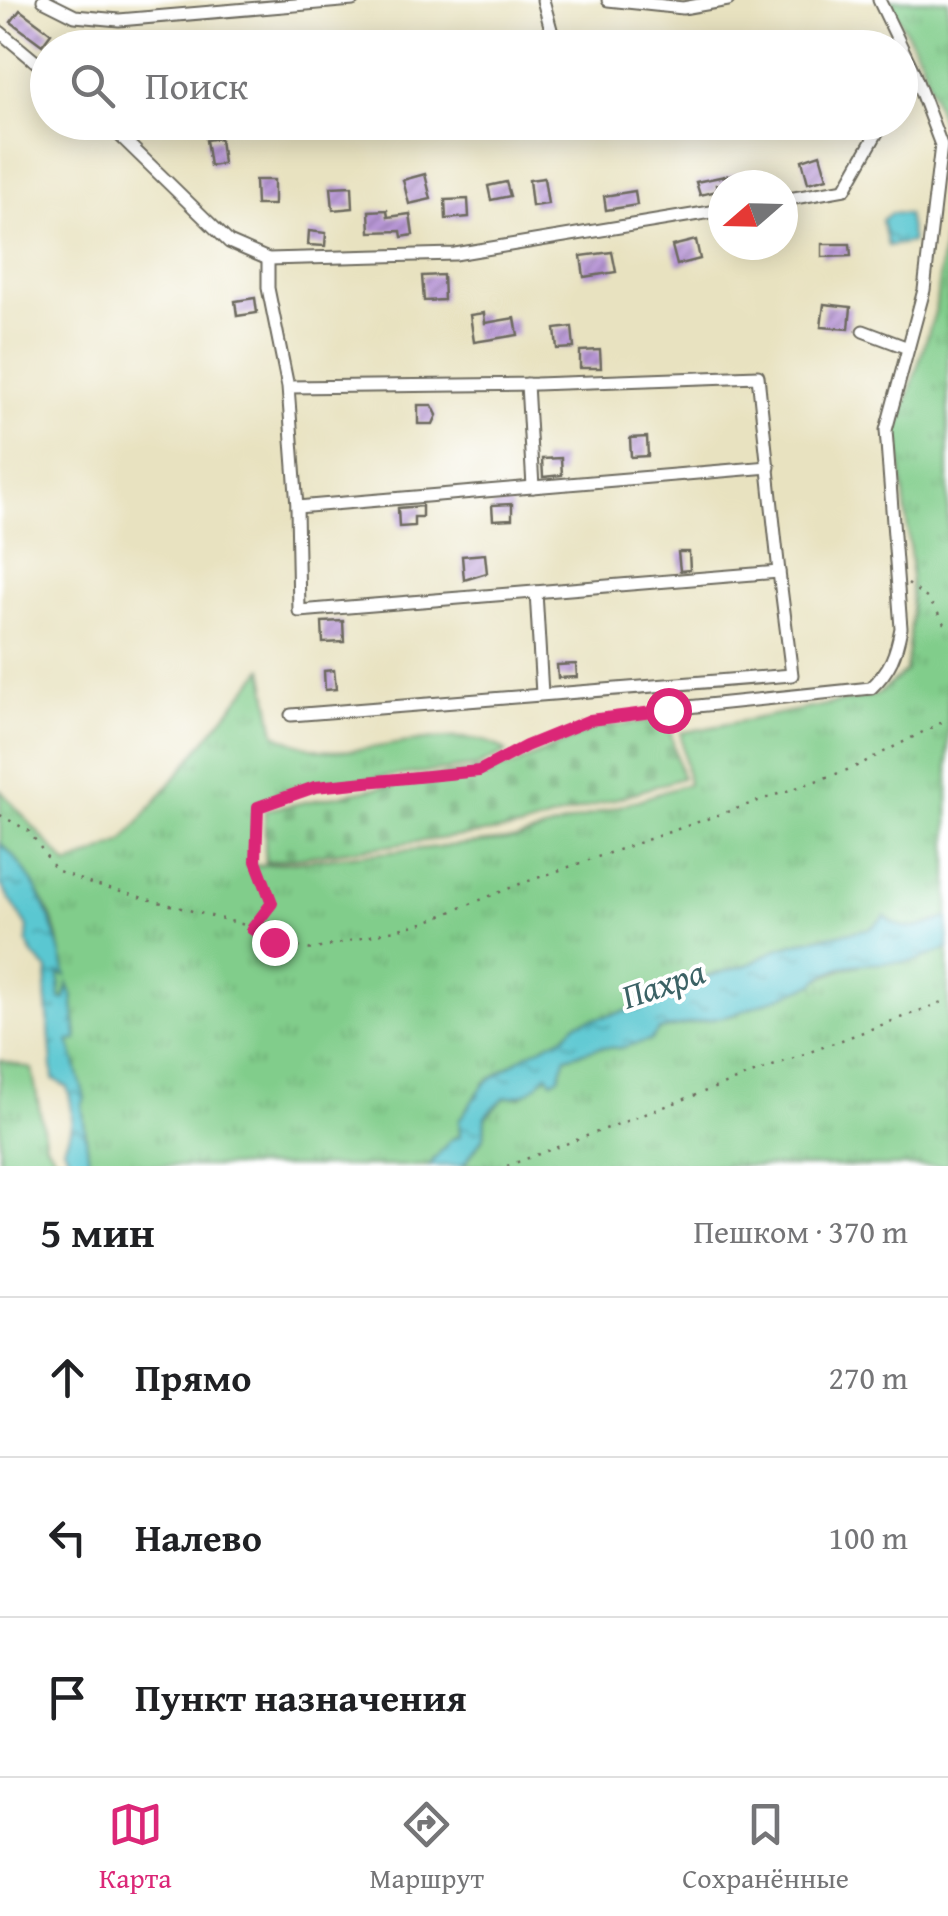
<!DOCTYPE html>
<html lang="ru">
<meta charset="utf-8">
<style>
:root{--surface:#fff;--page:#f6f6f6;--text:#202124;--muted:#757577;--line:#e0e0e0;--accent:#db2777}
body{margin:0;font-family:"Gentium Book Plus",serif;background:var(--page);color:var(--text)}
.compass{position:absolute;left:708px;top:170px;width:90px;height:90px;border-radius:50%;background:var(--surface);box-shadow:0 5px 25px #0003;rotate:250deg}
.stop{position:absolute;width:30px;height:30px;margin:-22px;border:8px solid #db2777;border-radius:50%;background:#fff}
.stop.end{background:#db2777;border-color:#fff;box-shadow:0 2px 10px #0008}
.list{margin:0;padding:0;list-style:none}
h2{display:flex;justify-content:space-between;align-items:center;height:130px;margin:0;padding:0 40px;font-size:42px}
h2 small{font-size:32px;font-weight:400;color:var(--muted)}
.list li{display:grid;grid-template-columns:65px 1fr auto;gap:30px;align-items:center;box-sizing:border-box;height:160px;padding:0 40px;border-top:2px solid var(--line)}
.list b{display:block;font-size:38px;white-space:nowrap}
.list em{font-size:32px;font-style:normal;color:var(--muted)}
.icon{flex:none;width:55px;height:55px;fill:none;stroke:currentColor;stroke-width:2;stroke-linecap:round;stroke-linejoin:round}
.map{position:relative;flex:none;width:948px;height:1166px;overflow:hidden}
.search{position:absolute;background:var(--surface);box-shadow:0 5px 25px #0003;left:30px;right:30px;top:30px;height:110px;display:flex;align-items:center;gap:25px;box-sizing:border-box;padding:0 35px;border-radius:55px;color:var(--muted);font-size:38px}
.sheet{height:610px;background:var(--surface)}
nav{display:flex;justify-content:space-around;align-items:center;box-sizing:border-box;height:140px;border-top:2px solid var(--line);background:var(--surface);font-size:28px;color:var(--muted)}
nav a{display:grid;justify-items:center;gap:5px}
nav .on{color:var(--accent)}
.map>svg:first-child{display:block}
.grass{fill:url(#grass-tufts);stroke:#567c5b;stroke-width:2.5}
.cemetery{fill:url(#cemetery-stones);stroke:#567c5b;stroke-width:2.5}
.water{fill:url(#water-ripples);stroke:#42797e;stroke-width:2.5}
.building{fill:url(#building-hatch)}
.lines{fill:none;stroke-linecap:round;stroke-linejoin:round}
.minor-casing{stroke:#6d6b5f;stroke-width:15}
.path{stroke:#6d6b5f;stroke-width:2.5;stroke-dasharray:2.5 8;stroke-linecap:butt}
.minor{stroke:#fff;stroke-width:11}
.route{stroke:#db2777;stroke-width:12}
.labels{text-anchor:middle;stroke-width:8;stroke-linejoin:round;paint-order:stroke}
.water-label{font-size:35px;font-style:italic;fill:#3b6265;stroke:#fff}
</style>
<div class="map">
<svg width="948" height="1166" viewBox="0 0 948 1166">
<defs>
<pattern id="grass-tufts" width="24" height="20" patternUnits="userSpaceOnUse" patternTransform="scale(2.5)"><rect width="24" height="20" fill="#81cd8b"/><path d="M3 7l-1-3M5 7V3M7 7l1-3M15 17l-1-3M17 17v-4M19 17l1-3" fill="none" stroke="#70b078"/></pattern>
<pattern id="cemetery-stones" width="16" height="16" patternUnits="userSpaceOnUse" patternTransform="scale(2.5)"><rect width="16" height="16" fill="#81cd8b"/><path d="M2 7V4a2 2 0 0 1 4 0v3zM10 15v-3a2 2 0 0 1 4 0v3z" fill="#70b078"/></pattern>
<pattern id="water-ripples" width="26" height="14" patternUnits="userSpaceOnUse" patternTransform="scale(2.5)"><rect width="26" height="14" fill="#5ac7d1"/><path d="M2 4q2-2 4 0t4 0M15 11q2-2 4 0t4 0" fill="none" stroke="#4ba2aa"/></pattern>
<pattern id="building-hatch" width="6" height="6" patternUnits="userSpaceOnUse" patternTransform="scale(2.5)"><rect width="6" height="6" fill="#b796d5"/><path d="M-1 1l2-2M0 6l6-6M5 7l2-2" fill="none" stroke="#957bad"/></pattern>
</defs>
<rect width="100%" height="100%" fill="#fff"/>
<filter id="ink" filterUnits="userSpaceOnUse"><feTurbulence type="fractalNoise" baseFrequency=".01" numOctaves="2"/><feDisplacementMap in="SourceGraphic" scale="20" xChannelSelector="R" yChannelSelector="G"/><feConvolveMatrix kernelMatrix="1 2 1 2 8 2 1 2 1" color-interpolation-filters="sRGB"/></filter>
<filter id="wash" filterUnits="userSpaceOnUse"><feTurbulence type="fractalNoise" baseFrequency=".0048" numOctaves="4" result="noise"/><feDisplacementMap in="SourceGraphic" scale="40" xChannelSelector="R" yChannelSelector="G"/><feGaussianBlur stdDeviation="2.25" result="paint"/><feColorMatrix in="noise" values="0 0 0 0 0 0 0 0 0 0 0 0 0 0 0 0 0 1.4 0 .05"/><feComposite in="paint" operator="in"/></filter>
<g filter="url(#wash)">
<rect width="100%" height="100%" fill="#e8e2c0"/>
<g class="grass">
<polygon points="889,0 948,0 948,141 921,59"/>
<path d="M948 205V917L911 930 894 925 808 940 777 949 750 964 674 986 647 1006 578 1023 564 1036 526 1055 484 1083 460 1136 450 1140 429 1166H96L89 1162 79 1080 69 1040 77 1039 72 994 67 986 65 999H60C57 981 61 962 59 944 56 916 21 861 0 843V790L68 865 123 842 263 669 275 734C289 741 305 747 320 750 372 758 462 717 507 752L477 766 290 788 254 804 252 866 517 839 688 784 681 733 877 695 906 671 911 624V560L897 431 935 312Z"/>
<polygon points="948,949 948,1166 463,1166 484,1136 485,1117 505,1097 521,1097 566,1057 601,1047 620,1048 659,1030 732,1015 845,968 872,961 911,962"/>
<polygon points="0,1060 32,1069 46,1145 62,1166 0,1166"/>
</g>
<polygon class="cemetery" points="667,719 682,778 522,828 265,862 265,810 443,775 513,766 595,728"/>
<g class="water">
<polygon points="891,213 907,214 912,242 888,246 882,220"/>
<path d="M0 843C37 875 57 928 66 976L59 973 60 999H65L68 984 72 994 77 1040 69 1041 85 1098 82 1105 89 1162 96 1166H72L64 1147C74 1125 74 1110 67 1087L53 1079 46 990 48 970C33 956 24 948 28 927L0 884Z"/>
<path d="M885 916C906 936 924 927 948 917V949C935 953 922 960 908 962 879 965 836 958 814 984L732 1015 659 1030 650 1040 620 1048 601 1047 566 1057 559 1077 552 1081 547 1074C534 1090 526 1097 505 1097L485 1116 484 1136 463 1166H429L450 1140 460 1136 459 1120 485 1083 526 1055 564 1036 577 1023 647 1006 674 986 750 964 777 949 808 940 871 928Z"/>
</g>
<g id="blocks">
<g class="building">
<polygon points="20,10 51,33 42,45 11,22"/>
<polygon points="220,138 223,164 210,166 206,140"/>
<polygon points="820,154 827,178 808,183 802,160"/>
<polygon points="749,171 752,184 716,185 717,191 700,195 696,182"/>
<polygon points="425,174 431,199 409,204 403,180"/>
<polygon points="544,178 548,204 532,206 529,180"/>
<polygon points="255,180 274,180 274,205 256,205"/>
<polygon points="506,182 510,196 491,200 488,186"/>
<polygon points="352,186 353,208 333,210 331,187"/>
<polygon points="635,191 637,205 606,210 604,196"/>
<polygon points="468,199 469,217 446,219 445,200"/>
<polygon points="387,210 388,217 410,214 413,235 402,237 401,231 370,232 369,211"/>
<polygon points="309,231 326,233 325,246 308,245"/>
<polygon points="696,240 700,259 677,265 672,246"/>
<polygon points="822,244 850,244 851,256 822,257"/>
<polygon points="612,252 616,272 584,277 581,256"/>
<polygon points="443,275 444,300 424,301 422,276"/>
<polygon points="255,298 257,313 237,316 235,301"/>
<polygon points="824,304 851,307 849,329 821,327"/>
<polygon points="484,313 485,323 515,318 518,335 474,342 470,315"/>
<polygon points="572,327 574,348 557,349 555,329"/>
<polygon points="600,350 601,368 580,368 580,351"/>
<polygon points="418,405 432,405 437,415 433,424 418,424"/>
<polygon points="647,437 648,456 631,457 630,438"/>
<polygon points="561,458 562,475 543,477 542,459"/>
<polygon points="512,504 512,519 493,520 492,505"/>
<polygon points="422,506 422,517 414,517 414,526 399,527 398,508"/>
<polygon points="678,552 689,552 690,570 680,571"/>
<polygon points="485,554 487,573 464,580 462,556"/>
<polygon points="343,621 344,642 323,643 322,622"/>
<polygon points="576,664 577,677 558,678 557,665"/>
<polygon points="334,670 336,689 325,690 324,671"/>
</g>
</g>
</g>
<g filter="url(#ink)">
<use href="#blocks" fill-opacity="0" stroke="#6d6b5f" stroke-width="2.5"/>
<g class="lines">
<defs>
<g id="minor">
<polyline points="43,0 75,16 119,20 353,0"/>
<polyline points="543,0 556,48"/>
<polyline points="608,0 683,8 728,0"/>
<polyline points="0,32 48,72"/>
<polyline points="900,93 913,71"/>
<polyline points="106,122 229,242 268,259 455,254 723,210"/>
<polyline points="783,200 845,189 883,122"/>
<polyline points="268,259 268,288 288,387 536,384 758,376 779,572 299,611 297,507 288,387"/>
<polyline points="863,331 908,348"/>
<polyline points="527,384 533,487"/>
<polyline points="297,507 769,467"/>
<polyline points="536,592 542,694"/>
<path d="M668 709 871 688C891 669 896 654 901 628L886 430 924 290 941 145 913 71 879 0"/>
<polyline points="291,715 792,675 779,572"/>
</g>
</defs>
<use href="#minor" class="minor-casing"/>
<g class="path">
<polyline points="908,584 928,599 948,628"/>
<polyline points="0,815 29,831 56,870 91,884 245,925 274,942 312,950 423,923 520,884 853,768 948,719"/>
<polyline points="252,929 272,903 256,861 258,807 315,787 479,771 526,746 591,720 656,711"/>
<polyline points="507,1166 948,1000"/>
</g>
<use href="#minor" class="minor"/>
</g>
</g>
<g class="lines" filter="url(#ink)">
<polyline class="route" points="274,942 252,929 272,903 256,861 258,807 315,787 479,771 526,746 590,720 668,710"/>
</g>
<g class="labels">
<g class="water-label">
<text transform="translate(663 984) rotate(-19)" y="12">Пахра</text>
</g>
</g>
</svg>
<svg class="compass" viewBox="-18 -18 36 36"><path d="M0-13l5 13h-10z" fill="#e53935"/><path d="M0 13l5-13h-10z" fill="#757577"/></svg>
<div class="stop" style="left:668px;top:710px"></div>
<div class="stop end" style="left:274px;top:942px"></div>
<div class="search"><svg class="icon" aria-label="search" viewBox="0 0 24 24"><circle cx="10" cy="10" r="6"/><path d="M15 15l6 6"/></svg>Поиск</div>
</div>
<section class="sheet">
<h2>5 мин<small>Пешком · 370 m</small></h2>
<ul class="list">
<li><svg class="icon" aria-label="ahead" viewBox="0 0 24 24"><path d="M12 20V5M6 11l6-6 6 6"/></svg><div><b>Прямо</b></div><em>270 m</em></li>
<li><svg class="icon" aria-label="left" viewBox="0 0 24 24"><path d="M17 20v-9H6M10 6l-5 5 5 5"/></svg><div><b>Налево</b></div><em>100 m</em></li>
<li><svg class="icon" aria-label="arrive" viewBox="0 0 24 24"><path d="M6 21V4h12l-3 4 3 4H6"/></svg><div><b>Пункт назначения</b></div></li>
</ul>
</section>
<nav>
<a class="on"><svg class="icon" aria-label="map" viewBox="0 0 24 24"><path d="M3 6l6-2 6 2 6-2v14l-6 2-6-2-6 2zM9 4v14M15 6v14"/></svg>Карта</a>
<a><svg class="icon" aria-label="directions" viewBox="0 0 24 24"><path d="M12 3l9 9-9 9-9-9zM9 14v-3h6M13 9l2 2-2 2"/></svg>Маршрут</a>
<a><svg class="icon" aria-label="saved" viewBox="0 0 24 24"><path d="M7 4h10v16l-5-4-5 4z"/></svg>Сохранённые</a>
</nav>
